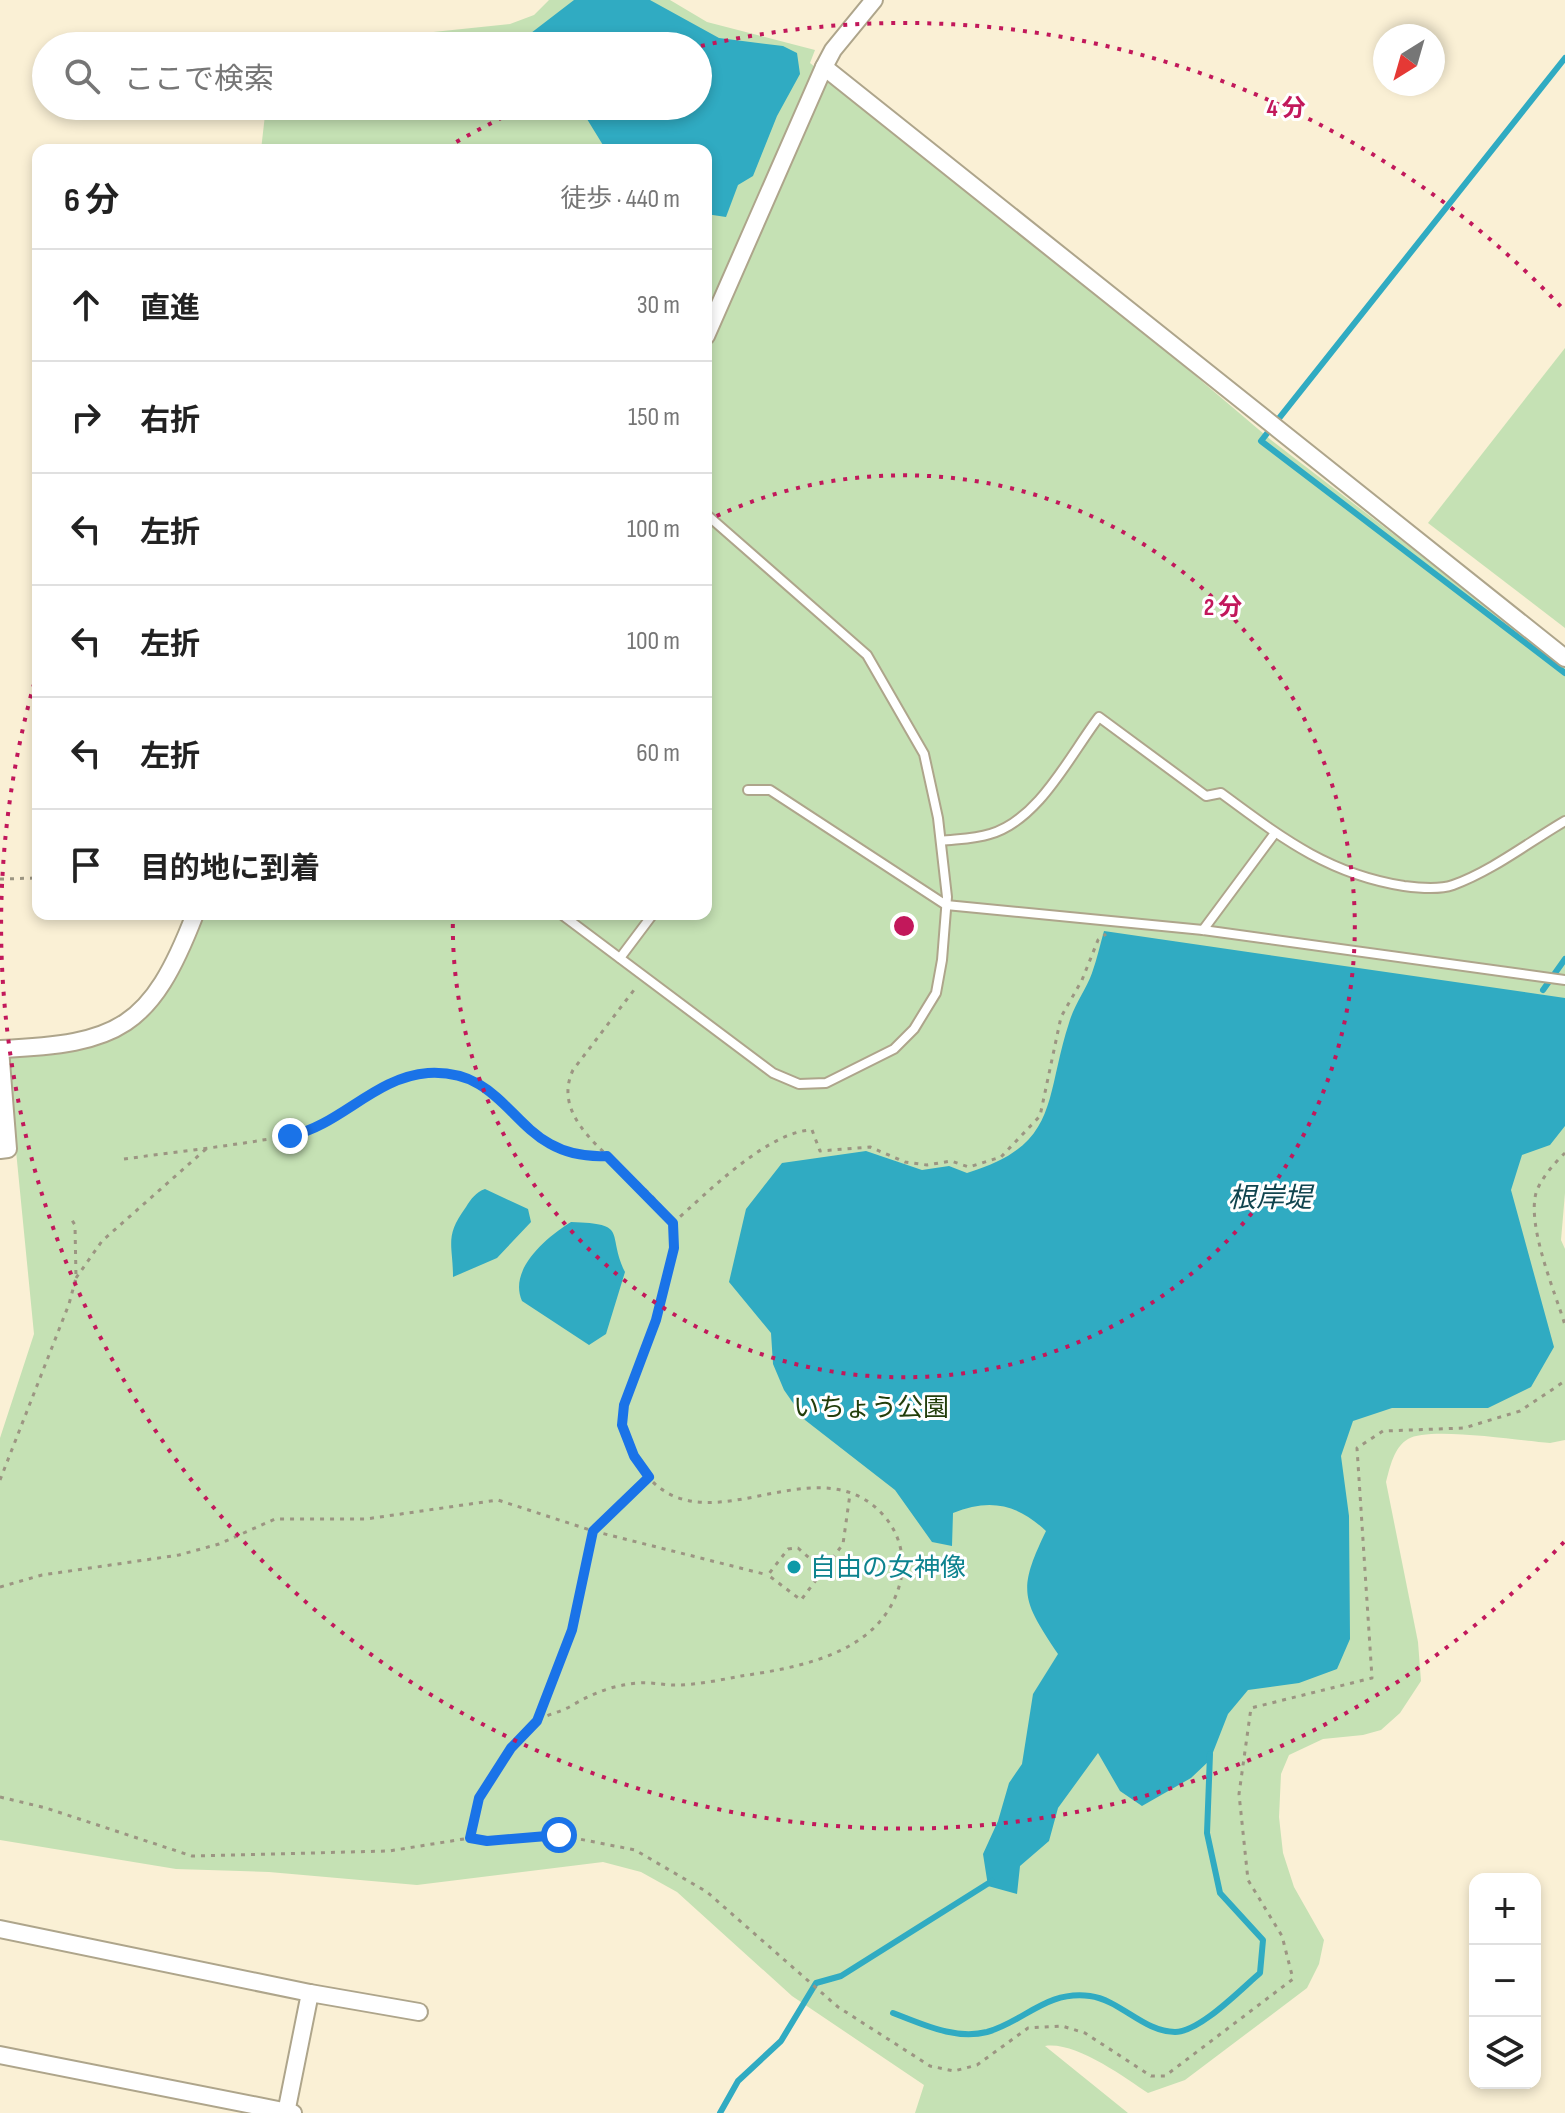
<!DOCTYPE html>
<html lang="ja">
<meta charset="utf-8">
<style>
:root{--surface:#fff;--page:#f2f2f2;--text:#222;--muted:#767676;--line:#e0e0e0}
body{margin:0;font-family:"Sofia Sans Condensed","Noto Sans JP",sans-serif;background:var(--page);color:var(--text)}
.controls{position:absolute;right:24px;bottom:24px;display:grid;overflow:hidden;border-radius:16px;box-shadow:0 4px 12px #0003}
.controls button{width:72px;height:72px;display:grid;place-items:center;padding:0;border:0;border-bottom:2px solid var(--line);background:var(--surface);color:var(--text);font:40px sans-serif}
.compass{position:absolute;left:1373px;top:24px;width:72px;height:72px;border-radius:50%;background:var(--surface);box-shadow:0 4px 12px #0003;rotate:217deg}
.stop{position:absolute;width:24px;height:24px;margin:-18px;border:6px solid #1a73e8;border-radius:50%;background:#fff}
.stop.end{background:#1a73e8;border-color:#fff;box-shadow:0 2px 8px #0008}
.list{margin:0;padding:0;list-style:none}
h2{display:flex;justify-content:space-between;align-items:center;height:104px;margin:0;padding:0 32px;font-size:34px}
h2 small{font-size:26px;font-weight:400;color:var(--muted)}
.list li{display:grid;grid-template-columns:52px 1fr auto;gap:24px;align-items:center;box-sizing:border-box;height:112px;padding:0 32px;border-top:2px solid var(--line)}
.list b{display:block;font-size:30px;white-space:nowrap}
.list em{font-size:26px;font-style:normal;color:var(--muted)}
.icon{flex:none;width:44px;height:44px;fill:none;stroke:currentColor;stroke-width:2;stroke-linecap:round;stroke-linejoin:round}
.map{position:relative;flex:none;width:1565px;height:2113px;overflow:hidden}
.search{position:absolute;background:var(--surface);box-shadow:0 4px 12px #0003;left:32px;top:32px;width:680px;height:88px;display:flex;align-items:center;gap:20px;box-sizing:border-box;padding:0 28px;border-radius:44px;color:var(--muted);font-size:30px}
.panel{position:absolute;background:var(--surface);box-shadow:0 4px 12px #0003;left:32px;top:144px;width:680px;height:776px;border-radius:16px}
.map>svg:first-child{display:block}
.green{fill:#c5e1b4}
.water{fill:#30abc2}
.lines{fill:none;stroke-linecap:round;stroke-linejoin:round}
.stream{stroke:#30abc2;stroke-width:6}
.lane-casing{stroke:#aea58b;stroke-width:12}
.street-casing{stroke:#aea58b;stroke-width:20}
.path{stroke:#9c9582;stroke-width:3;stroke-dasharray:4 6;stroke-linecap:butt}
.lane{stroke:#fff;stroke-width:8}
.street{stroke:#fff;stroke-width:16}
.route{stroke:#1a73e8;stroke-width:10}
.ring{fill:none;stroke:#c2185b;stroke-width:4;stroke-dasharray:4 8}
.culture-dot{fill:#0f9aa8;stroke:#fff;stroke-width:3}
.labels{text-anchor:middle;stroke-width:6;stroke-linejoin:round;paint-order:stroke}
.park-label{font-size:26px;fill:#233e0b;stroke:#fff}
.culture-label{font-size:26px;fill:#0d838f;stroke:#fff;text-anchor:start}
.water-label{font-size:28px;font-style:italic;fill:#11454f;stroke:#fff}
.centre{fill:#c2185b;stroke:#fff;stroke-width:4}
.ring-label{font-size:24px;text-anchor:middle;font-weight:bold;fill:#c2185b;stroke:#fff;stroke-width:6;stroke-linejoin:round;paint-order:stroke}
</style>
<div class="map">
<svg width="1565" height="2113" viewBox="0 0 1565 2113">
<rect width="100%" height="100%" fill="#faf0d5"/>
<g class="green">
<path d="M549 0H670L707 22 815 50 810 63 1105 299 1271 440 1565 666V1193L1561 1240 1565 1249V1440L1550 1443C1521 1441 1429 1426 1408 1439 1394 1447 1390 1467 1386 1482L1418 1642 1421 1681 1400 1713 1381 1730 1363 1735 1323 1739 1289 1755 1281 1774 1279 1817 1283 1853 1294 1887 1324 1940 1319 1964 1307 1988 1185 2080 1148 2093C1124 2077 1075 2041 1045 2046L1128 2113H915L924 2085 792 1996 677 1892 641 1872 603 1862 417 1885 269 1872 176 1869 0 1840V1438L34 1334 7 1059 13 1053C33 1053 55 1055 75 1051 153 1035 175 982 201 914H706V150H261L266 106H698V46H299L510 24 534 15Z"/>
<polygon points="1565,348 1565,628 1428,523"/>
</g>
<g class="water">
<polygon points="574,0 650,0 719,38 783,46 797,53 800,74 777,116 753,176 738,185 726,217 706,214 706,150 606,150 579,106 698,106 698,46 523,46 531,33"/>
<path d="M1104 931 1565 998V1126L1550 1145 1522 1155 1511 1190 1554 1347 1531 1387 1488 1408H1392L1353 1421 1341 1456 1349 1516 1350 1639 1337 1669 1299 1683 1248 1690 1228 1714 1210 1760 1191 1778 1142 1806 1120 1791 1098 1753 1058 1808 1049 1841 1020 1866 1017 1894 988 1886 983 1854 998 1821 1009 1783 1022 1764 1033 1694 1058 1654C1022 1600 1017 1591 1046 1531 1017 1504 990 1498 953 1513L952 1546 932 1542 895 1490 805 1420 784 1390 773 1364 771 1333 729 1282 746 1209 782 1163 866 1151 922 1170 949 1166 967 1173C1060 1145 1044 1100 1069 1023 1074 1005 1086 990 1092 973 1097 959 1100 945 1104 931Z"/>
<path d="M485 1189 528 1209 531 1222 497 1258 453 1277C453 1244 444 1237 466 1207 471 1199 476 1192 485 1189Z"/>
<path d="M571 1222C630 1224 606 1232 625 1272L606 1334 589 1345 522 1301C508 1269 547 1237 571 1222Z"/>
</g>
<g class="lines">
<g class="stream">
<polyline points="1565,58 1261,441 1565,673"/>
<polyline points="1543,990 1565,959"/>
<path d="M893 2013C923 2024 954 2040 987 2032 1024 2022 1046 1990 1090 1996 1120 2000 1144 2032 1175 2032 1200 2032 1241 1989 1260 1973L1263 1940 1220 1893 1207 1833 1210 1754"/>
<polyline points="720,2113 738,2081 781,2041 816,1983 841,1976 992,1881"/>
</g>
<defs>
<g id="lane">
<polyline points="748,790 770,790 946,905 1203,930 1565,980"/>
<path d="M941 841C957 839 975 839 990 834 1039 820 1070 755 1099 717L1206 796 1221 793C1282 838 1328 874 1404 886 1419 888 1439 890 1453 885 1492 871 1529 842 1565 821"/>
<polyline points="561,914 773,1073 799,1084 826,1083 894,1049 914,1029 936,993 942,960 947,897 938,818 924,754 867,655 706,514"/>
<polyline points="1203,930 1275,833"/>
<polyline points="620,958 653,914"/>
</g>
<g id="street">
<polyline points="824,67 1565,658"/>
<polyline points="706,336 824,67 833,50 874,0"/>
<path d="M0 1049C119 1044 151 1028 195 914"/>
<polyline points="0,1049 8,1149 0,1150"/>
<polyline points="0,1929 310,1993 286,2113"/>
<polyline points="310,1993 419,2012"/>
<polyline points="0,2055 293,2113"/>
</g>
</defs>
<use href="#lane" class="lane-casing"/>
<use href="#street" class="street-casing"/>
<g class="path">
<polyline points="0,879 38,878"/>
<path d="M1565 1153C1555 1162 1540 1180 1536 1193 1527 1227 1555 1292 1565 1325"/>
<path d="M124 1159C168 1153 213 1148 257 1141 272 1138 290 1138 305 1133 358 1115 384 1069 447 1073 518 1078 515 1161 607 1156"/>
<path d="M673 1223C706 1194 768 1131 812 1130L820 1151 870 1147 905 1162 927 1165 951 1161 969 1167 1001 1157 1040 1116 1061 1017 1082 980 1098 940 1106 934"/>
<polyline points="76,1278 102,1241 206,1149"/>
<polyline points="0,1480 69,1304 76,1278 75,1225 70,1217"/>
<polyline points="820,1573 815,1563 798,1548 788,1549 768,1575 801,1600 843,1544 850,1494"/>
<polyline points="0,1587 42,1575 179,1555 219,1544 275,1519 366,1519 498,1500 593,1531 768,1575"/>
<polyline points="537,1721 572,1630 593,1531 649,1478"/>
<path d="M0 1797 46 1808 192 1856 389 1851 470 1838C476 1801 504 1740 538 1720 548 1714 561 1712 571 1706 593 1693 613 1685 639 1683 651 1682 663 1685 675 1685 697 1685 720 1680 741 1676 803 1667 885 1652 901 1579 905 1557 900 1535 885 1517 813 1433 691 1569 632 1453 628 1444 622 1434 622 1424 621 1400 637 1378 644 1356 658 1317 671 1274 675 1233 663 1179 542 1136 573 1070L637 986"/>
<polyline points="472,1838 487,1841 559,1835 635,1850 707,1892 838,2007 930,2066 954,2071 977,2065 1028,2028 1062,2026 1085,2033 1151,2076 1165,2076 1293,1979 1282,1936 1248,1880 1239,1794 1251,1708 1372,1678 1357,1448 1383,1431 1464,1428 1520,1411 1565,1381"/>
</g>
<use href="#lane" class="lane"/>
<use href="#street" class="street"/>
</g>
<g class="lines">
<path class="route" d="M290 1136C341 1125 375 1077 428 1073 516 1068 511 1161 607 1156L673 1223 674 1248 656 1320 624 1405 622 1425 634 1456 649 1477 593 1531 572 1630 537 1721 511 1748 479 1798 470 1838 487 1841 559 1835"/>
</g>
<g class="ring">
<path d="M706 521A451 451 0 1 1 453 914"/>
<path d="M1564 1542A903 903 0 0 1 36 677M446 148A903 903 0 0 1 522 108M701 46A903 903 0 0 1 1564 310"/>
</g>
<circle class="culture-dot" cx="794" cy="1567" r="8"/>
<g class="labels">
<g class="park-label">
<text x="871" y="1416">いちょう公園</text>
</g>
<g class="culture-label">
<text x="810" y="1576">自由の女神像</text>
</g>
<g class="water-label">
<text x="1270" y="1207">根岸堤</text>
</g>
</g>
<circle cx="904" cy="926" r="12" class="centre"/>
<g class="ring-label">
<text x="1286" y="116">4 分</text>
<text x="1223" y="615">2 分</text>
</g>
</svg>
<div class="controls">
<button>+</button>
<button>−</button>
<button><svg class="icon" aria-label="layers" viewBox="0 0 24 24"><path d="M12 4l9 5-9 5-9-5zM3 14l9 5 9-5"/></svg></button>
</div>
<svg class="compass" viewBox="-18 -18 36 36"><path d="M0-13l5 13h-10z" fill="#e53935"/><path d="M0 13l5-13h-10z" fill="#767676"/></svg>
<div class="stop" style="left:559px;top:1835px"></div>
<div class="stop end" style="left:290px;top:1136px"></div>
<div class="search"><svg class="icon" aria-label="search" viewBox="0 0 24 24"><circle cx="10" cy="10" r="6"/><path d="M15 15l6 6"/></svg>ここで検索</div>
<section class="panel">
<h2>6 分<small>徒歩 · 440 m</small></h2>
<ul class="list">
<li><svg class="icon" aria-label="ahead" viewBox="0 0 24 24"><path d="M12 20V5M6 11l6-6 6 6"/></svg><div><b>直進</b></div><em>30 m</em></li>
<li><svg class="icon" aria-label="right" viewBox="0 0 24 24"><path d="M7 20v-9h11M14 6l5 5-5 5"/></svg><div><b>右折</b></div><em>150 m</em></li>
<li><svg class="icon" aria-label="left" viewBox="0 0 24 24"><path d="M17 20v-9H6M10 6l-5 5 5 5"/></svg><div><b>左折</b></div><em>100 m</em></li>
<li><svg class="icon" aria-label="left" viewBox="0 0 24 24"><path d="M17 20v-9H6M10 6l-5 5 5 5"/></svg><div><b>左折</b></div><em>100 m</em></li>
<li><svg class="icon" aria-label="left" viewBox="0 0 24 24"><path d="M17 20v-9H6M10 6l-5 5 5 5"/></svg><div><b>左折</b></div><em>60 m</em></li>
<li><svg class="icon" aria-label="arrive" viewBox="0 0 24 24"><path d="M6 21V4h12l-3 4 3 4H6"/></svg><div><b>目的地に到着</b></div></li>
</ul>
</section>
</div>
